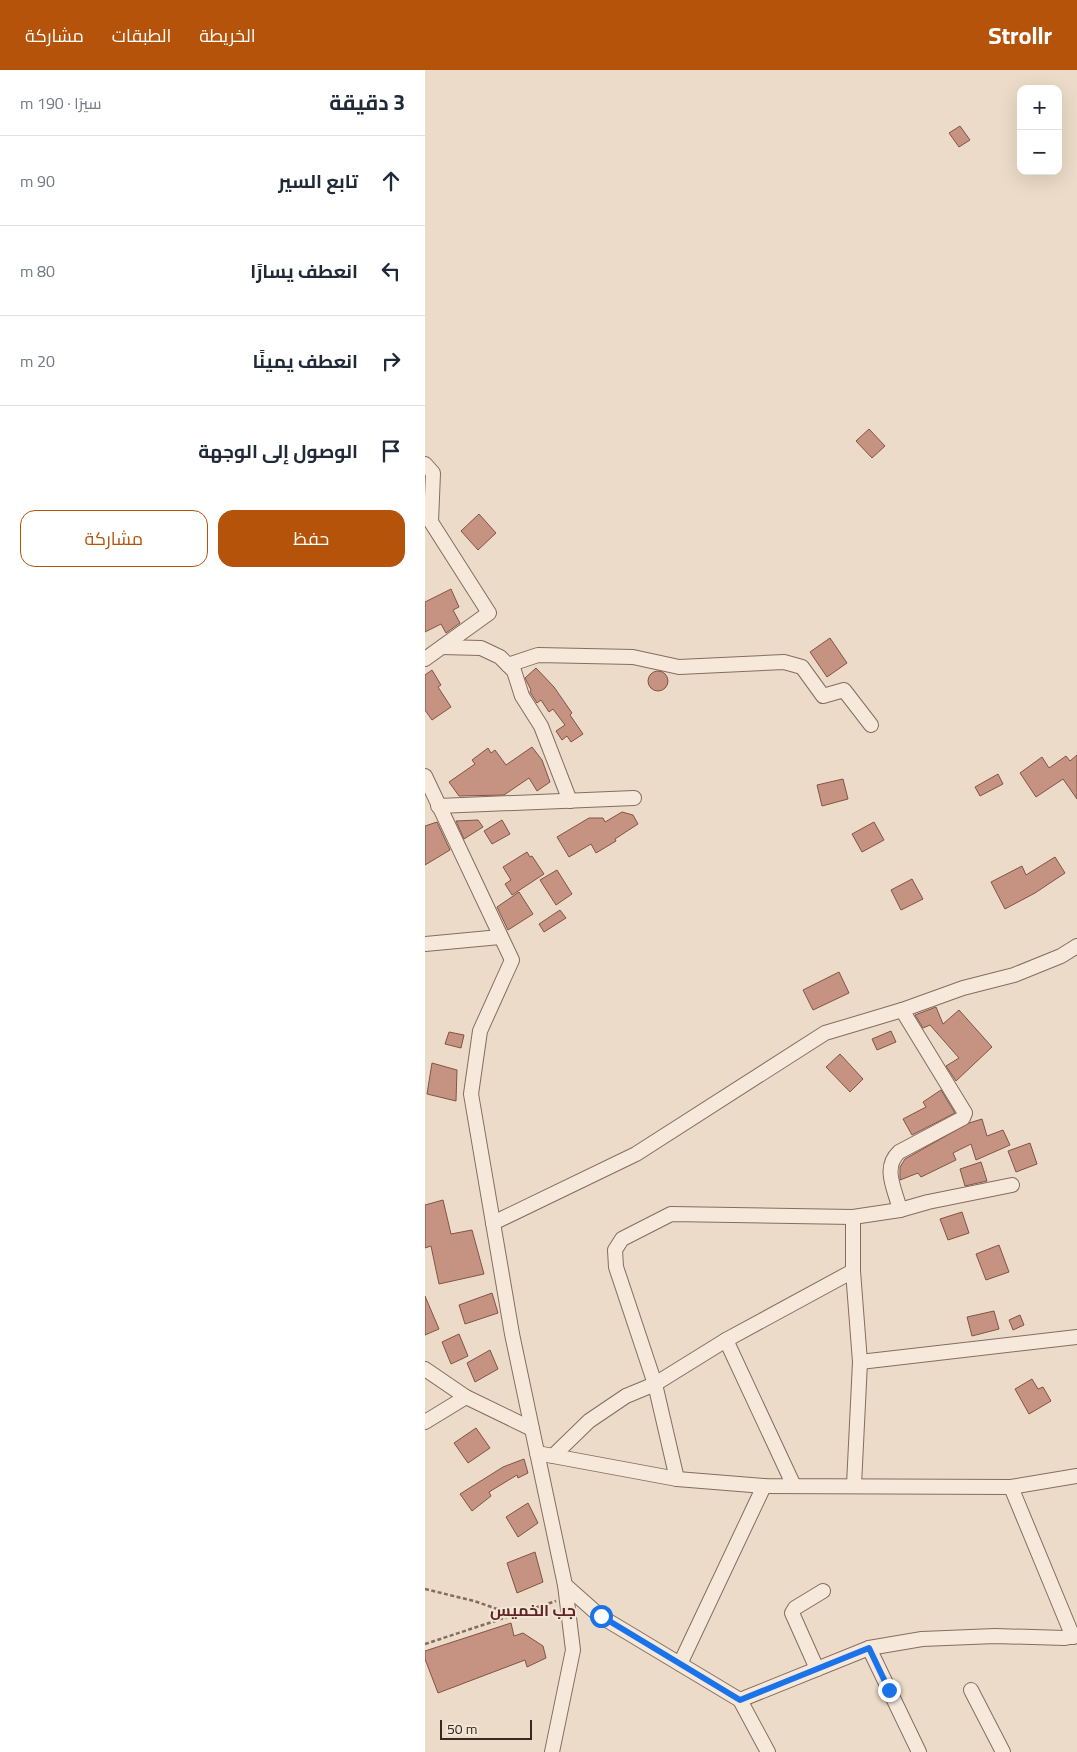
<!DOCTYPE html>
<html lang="ar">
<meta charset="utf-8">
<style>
:root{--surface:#fff;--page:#f6f6f7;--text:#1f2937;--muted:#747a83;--line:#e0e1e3;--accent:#b45309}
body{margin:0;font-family:Georgia,Cairo,serif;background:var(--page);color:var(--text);direction:rtl}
.controls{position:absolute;right:15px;top:15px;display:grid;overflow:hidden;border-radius:10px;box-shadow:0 5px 20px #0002}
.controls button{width:45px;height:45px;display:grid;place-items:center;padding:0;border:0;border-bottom:1px solid var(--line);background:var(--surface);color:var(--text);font:25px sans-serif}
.scale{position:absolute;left:15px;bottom:12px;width:92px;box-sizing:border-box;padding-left:5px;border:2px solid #372821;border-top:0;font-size:14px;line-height:18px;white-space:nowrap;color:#372821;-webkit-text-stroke:4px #f3e6d7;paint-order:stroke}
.stop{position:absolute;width:15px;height:15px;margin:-11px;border:4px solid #1a73e8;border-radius:50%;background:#fff}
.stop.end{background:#1a73e8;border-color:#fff;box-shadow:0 1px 5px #0008}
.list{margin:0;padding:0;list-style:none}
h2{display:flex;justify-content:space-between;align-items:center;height:65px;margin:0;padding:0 20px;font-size:21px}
h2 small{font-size:16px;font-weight:400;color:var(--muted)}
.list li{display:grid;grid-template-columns:32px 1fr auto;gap:15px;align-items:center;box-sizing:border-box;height:90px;padding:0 20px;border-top:1px solid var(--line)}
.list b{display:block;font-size:19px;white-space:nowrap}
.list em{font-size:16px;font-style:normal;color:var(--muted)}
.actions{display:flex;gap:10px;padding:15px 20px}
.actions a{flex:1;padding:11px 0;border:1px solid var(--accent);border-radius:15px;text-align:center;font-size:18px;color:var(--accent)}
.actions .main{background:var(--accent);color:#fff}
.icon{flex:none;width:28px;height:28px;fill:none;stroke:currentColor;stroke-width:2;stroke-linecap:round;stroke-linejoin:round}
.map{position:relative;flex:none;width:652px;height:1682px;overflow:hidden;direction:ltr}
header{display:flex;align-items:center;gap:30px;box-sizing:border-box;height:70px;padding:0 25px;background:var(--accent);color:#fff}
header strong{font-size:24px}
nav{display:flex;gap:28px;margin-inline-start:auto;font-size:18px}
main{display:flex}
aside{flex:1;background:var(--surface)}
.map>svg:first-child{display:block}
.building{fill:#c69281;stroke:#825446}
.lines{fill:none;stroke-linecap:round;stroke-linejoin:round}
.street-casing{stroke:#856d5e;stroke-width:16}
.path{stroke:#856d5e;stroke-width:2.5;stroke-dasharray:4 2.5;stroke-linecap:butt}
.street{stroke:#f6e9db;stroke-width:14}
.route{stroke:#1a73e8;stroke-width:6}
.labels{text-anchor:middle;stroke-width:4;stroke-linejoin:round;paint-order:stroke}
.quarter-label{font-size:16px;font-weight:bold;fill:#602624;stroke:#f3e6d7}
</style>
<header>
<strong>Strollr</strong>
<nav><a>الخريطة</a><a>الطبقات</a><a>مشاركة</a></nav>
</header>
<main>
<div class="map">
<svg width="652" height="1682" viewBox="0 0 652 1682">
<rect width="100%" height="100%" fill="#ebdbc8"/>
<g class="building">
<polygon points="535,56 545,70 534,77 524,63"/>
<polygon points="444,359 460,376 447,388 431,371"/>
<polygon points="54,444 71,463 53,480 36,461"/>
<polygon points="26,519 34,537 28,540 35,553 21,563 16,554 0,562 0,532"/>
<polygon points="405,568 422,593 402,607 385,582"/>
<polygon points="111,598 129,617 147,643 145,645 158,664 146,672 142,666 137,670 131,661 140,655 128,639 124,642 116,630 112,633 105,622 106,620 100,608"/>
<polygon points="7,600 16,615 13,617 26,637 7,650 0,640 0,605"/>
<circle cx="233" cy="611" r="10"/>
<polygon points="107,677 117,690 125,712 112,721 104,708 79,725 34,726 24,712 50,694 47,690 63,678 66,683 70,680 81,695"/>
<polygon points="652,685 652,729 638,709 611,727 595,703 617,687 624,698 641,686 645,691"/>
<polygon points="573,704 578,714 555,726 550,717"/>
<polygon points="418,709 423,729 397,736 392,715"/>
<polygon points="197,742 208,745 213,754 190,769 191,771 171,783 166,774 144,787 132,767 164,748 178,748 180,752"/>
<polygon points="53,750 58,757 39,769 31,751"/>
<polygon points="77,750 85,764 67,774 59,761"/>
<polygon points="12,752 25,780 0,795 0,756"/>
<polygon points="449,752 459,770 437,782 427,764"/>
<polygon points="102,782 105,787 107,786 119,804 87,825 80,814 86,810 78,797"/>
<polygon points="630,787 640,803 610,823 580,839 566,812 597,796 601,805"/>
<polygon points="132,800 147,824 131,835 115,810"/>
<polygon points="487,809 498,829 476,840 466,820"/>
<polygon points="94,822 108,844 83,860 72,837"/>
<polygon points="135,840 141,848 119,862 114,854"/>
<polygon points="414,902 424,923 388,940 378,920"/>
<polygon points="511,937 518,954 534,940 567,977 531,1011 521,996 534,988 505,955 498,958 490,945"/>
<polygon points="466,961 471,972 452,980 447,969"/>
<polygon points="24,962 39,965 36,978 20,974"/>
<polygon points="415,984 438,1009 425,1022 401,997"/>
<polygon points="7,993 32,1000 31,1031 2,1024"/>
<polygon points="516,1020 530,1043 487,1065 478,1049 501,1037 498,1032"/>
<polygon points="557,1049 562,1066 578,1060 585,1075 551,1090 546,1074 528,1083 531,1090 496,1107 493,1103 475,1110 475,1097 480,1089 544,1053"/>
<polygon points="605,1073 612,1094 591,1102 583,1081"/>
<polygon points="556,1092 562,1111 540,1116 535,1099"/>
<polygon points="18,1130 26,1164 47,1160 59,1204 14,1214 6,1176 0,1178 0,1135"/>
<polygon points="537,1142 544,1163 523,1170 515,1149"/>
<polygon points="574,1175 584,1202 561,1210 551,1184"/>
<polygon points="67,1223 73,1243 40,1254 34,1235"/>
<polygon points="0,1226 14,1259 0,1265"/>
<polygon points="569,1241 574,1259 547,1266 542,1247"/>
<polygon points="595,1245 599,1255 588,1260 584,1250"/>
<polygon points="34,1264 43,1286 26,1294 17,1272"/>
<polygon points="65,1280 73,1299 50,1312 42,1293"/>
<polygon points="607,1309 613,1319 618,1317 626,1331 604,1344 590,1319"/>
<polygon points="51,1358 65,1378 43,1393 29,1373"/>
<polygon points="99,1389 103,1403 93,1408 92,1405 64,1422 66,1426 47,1441 35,1424 78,1397"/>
<polygon points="103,1433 113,1453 93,1467 81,1447"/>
<polygon points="110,1482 118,1512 92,1523 82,1493"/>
<polygon points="86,1553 89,1566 98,1563 118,1576 121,1588 102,1597 100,1590 13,1623 0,1589 0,1581"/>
</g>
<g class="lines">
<defs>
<g id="street">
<polyline points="0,394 8,403 6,452 64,543 0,589"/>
<polyline points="17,577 56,578 75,587 89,601 97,626 116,656 145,731"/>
<polyline points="83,595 113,585 208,587 254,597 359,592 377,597 398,626 419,620 446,655"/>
<polyline points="0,706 87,890 55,961 46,1024 87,1264 140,1515 148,1580 127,1682"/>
<polyline points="13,736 209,728"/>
<polyline points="0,874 75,867"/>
<path d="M475 1140C470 1119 457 1098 474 1082L538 1048 540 1043 477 940"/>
<polyline points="428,1147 428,1201 435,1292 429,1415"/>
<polyline points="68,1153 211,1084 400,963 477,940 538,918 589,905 636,886 652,876"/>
<polyline points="301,1270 369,1416"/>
<polyline points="435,1292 652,1267"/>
<polyline points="0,1299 41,1327 107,1359"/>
<polyline points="0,1352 41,1327"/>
<polyline points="112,1383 252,1409 339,1416 586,1417 652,1406"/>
<polyline points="128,1386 164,1351 201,1326 230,1314 301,1270 428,1201"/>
<polyline points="252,1409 230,1314 191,1197 190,1180 197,1169 246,1144 428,1147 475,1140 503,1132 587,1115"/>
<polyline points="586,1417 648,1567"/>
<polyline points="140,1515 175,1546 315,1630 343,1682"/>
<polyline points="444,1578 494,1682"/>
<polyline points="255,1594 339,1416"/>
<polyline points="392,1599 367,1543 370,1538 398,1521"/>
<polyline points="546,1620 578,1682"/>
<polyline points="315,1630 444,1578 497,1569 570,1566 640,1568 652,1565"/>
</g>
</defs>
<use href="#street" class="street-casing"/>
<g class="path">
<polyline points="0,1519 49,1531 87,1544"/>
<polyline points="0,1574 131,1531"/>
</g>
<use href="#street" class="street"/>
</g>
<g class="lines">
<polyline class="route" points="176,1546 315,1630 444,1578 464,1620"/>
</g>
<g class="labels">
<g class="quarter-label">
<text x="108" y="1546">جب الخميس</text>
</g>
</g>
</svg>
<div class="controls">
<button>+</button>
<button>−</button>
</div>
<div class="scale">50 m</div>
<div class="stop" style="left:176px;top:1546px"></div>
<div class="stop end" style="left:464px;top:1620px"></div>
</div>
<aside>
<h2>3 دقيقة<small>سيرًا · 190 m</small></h2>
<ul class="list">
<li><svg class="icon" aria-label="ahead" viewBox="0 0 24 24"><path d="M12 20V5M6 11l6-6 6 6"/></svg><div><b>تابع السير</b></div><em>90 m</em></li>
<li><svg class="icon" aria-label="left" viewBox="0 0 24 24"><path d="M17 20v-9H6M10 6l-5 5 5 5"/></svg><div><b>انعطف يسارًا</b></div><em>80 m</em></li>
<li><svg class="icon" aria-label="right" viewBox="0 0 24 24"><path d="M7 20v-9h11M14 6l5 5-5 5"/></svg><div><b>انعطف يمينًا</b></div><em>20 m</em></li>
<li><svg class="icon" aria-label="arrive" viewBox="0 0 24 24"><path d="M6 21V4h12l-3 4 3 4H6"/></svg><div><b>الوصول إلى الوجهة</b></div></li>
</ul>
<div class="actions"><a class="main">حفظ</a><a>مشاركة</a></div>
</aside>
</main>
